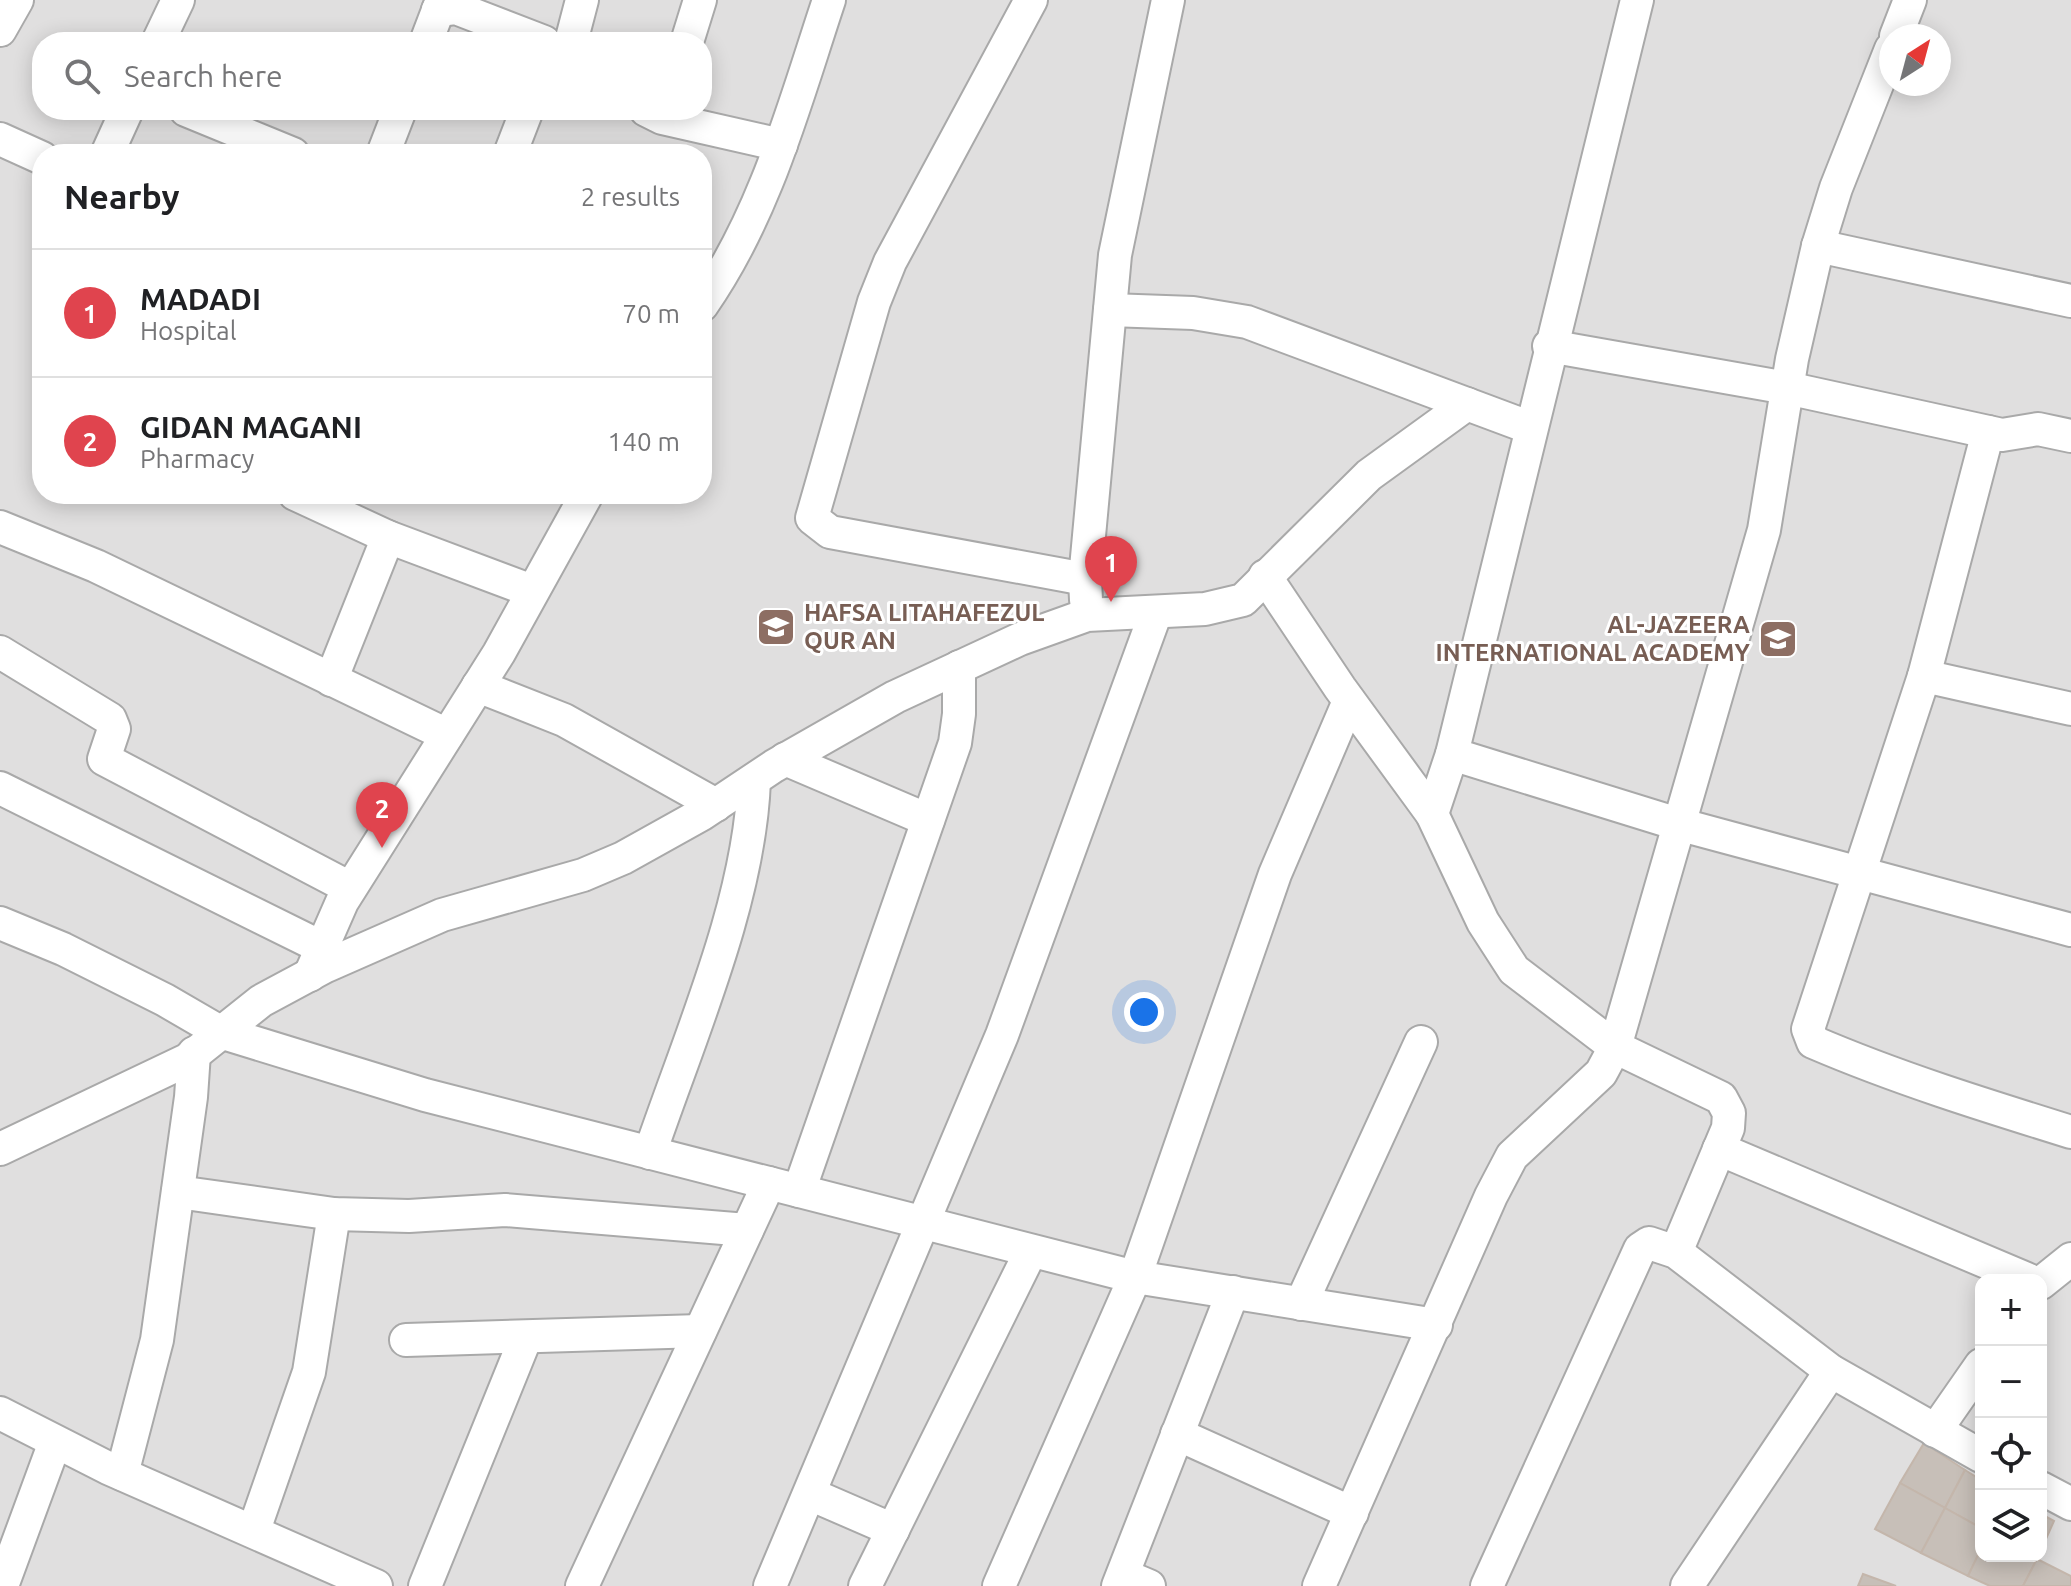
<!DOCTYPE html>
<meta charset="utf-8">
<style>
:root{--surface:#fff;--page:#f6f6f6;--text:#202124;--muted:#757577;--line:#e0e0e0;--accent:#111827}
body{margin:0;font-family:Ubuntu,sans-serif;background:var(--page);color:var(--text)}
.controls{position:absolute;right:24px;bottom:24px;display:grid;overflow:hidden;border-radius:16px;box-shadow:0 4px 20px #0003}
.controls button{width:72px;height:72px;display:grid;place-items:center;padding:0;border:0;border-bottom:2px solid var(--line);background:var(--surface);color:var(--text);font:40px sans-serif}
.compass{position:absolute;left:1879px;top:24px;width:72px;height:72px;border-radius:50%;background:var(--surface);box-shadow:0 4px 20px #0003;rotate:36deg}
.you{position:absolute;left:1144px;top:1012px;width:28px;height:28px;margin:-20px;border:6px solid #fff;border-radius:50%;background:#1a73e8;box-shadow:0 0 0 12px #1a73e833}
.badge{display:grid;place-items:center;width:52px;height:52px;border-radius:50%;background:var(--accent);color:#fff;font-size:26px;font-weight:700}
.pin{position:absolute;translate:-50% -66px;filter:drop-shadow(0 2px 4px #0008)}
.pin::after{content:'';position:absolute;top:42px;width:28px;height:24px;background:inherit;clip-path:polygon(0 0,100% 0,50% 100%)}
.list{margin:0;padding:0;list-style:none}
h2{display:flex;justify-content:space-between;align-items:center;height:104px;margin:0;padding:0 32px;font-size:34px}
h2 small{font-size:26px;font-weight:400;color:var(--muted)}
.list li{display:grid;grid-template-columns:52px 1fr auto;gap:24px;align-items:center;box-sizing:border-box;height:128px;padding:0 32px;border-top:2px solid var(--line)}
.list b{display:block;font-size:30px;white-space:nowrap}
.list p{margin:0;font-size:26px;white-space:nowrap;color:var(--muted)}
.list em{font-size:26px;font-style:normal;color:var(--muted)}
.icon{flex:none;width:44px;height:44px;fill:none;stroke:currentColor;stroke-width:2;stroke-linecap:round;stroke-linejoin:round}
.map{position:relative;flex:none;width:2071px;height:1586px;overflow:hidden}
.search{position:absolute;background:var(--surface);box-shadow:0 4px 20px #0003;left:32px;top:32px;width:680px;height:88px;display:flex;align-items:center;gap:20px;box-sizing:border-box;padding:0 28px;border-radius:32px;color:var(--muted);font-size:30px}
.panel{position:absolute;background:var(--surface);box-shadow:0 4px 20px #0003;left:32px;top:144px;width:680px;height:360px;border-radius:32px}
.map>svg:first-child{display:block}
.residential{fill:#e0dfdf;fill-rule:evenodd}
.building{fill:#c7bfb8;stroke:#c4b6ab;stroke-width:2}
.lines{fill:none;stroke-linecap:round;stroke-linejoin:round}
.minor-casing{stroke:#a9a9a9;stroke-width:36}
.minor{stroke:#fff;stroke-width:32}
.labels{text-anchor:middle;stroke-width:6;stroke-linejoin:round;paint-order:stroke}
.education-label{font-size:24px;font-weight:bold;fill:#785e54;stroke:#fff;text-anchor:start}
</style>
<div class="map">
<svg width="2071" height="1586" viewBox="0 0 2071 1586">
<rect width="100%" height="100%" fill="#f2efe9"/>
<path class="residential" d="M0 0H2071V1586H0ZM1891 36H1939V84H1891ZM42 42H702V110H42ZM42 154H702V494H42ZM1981 1280H2041V1556H1981Z"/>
<g class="building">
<polygon points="1924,1443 1965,1470 1945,1508 1900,1483"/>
<polygon points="1965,1470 1981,1480 1981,1528 1945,1508"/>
<polygon points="1900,1483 1945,1508 1921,1553 1875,1529"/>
<polygon points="1945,1508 1981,1528 1981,1549 1968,1576 1921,1553"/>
<polygon points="2041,1514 2054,1521 2041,1550"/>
<polygon points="1981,1549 1981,1556 2037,1559 2023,1586 1990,1586 1968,1576"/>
<polygon points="2037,1559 2071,1576 2071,1586 2023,1586"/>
<polygon points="1863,1574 1896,1586 1858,1586"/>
</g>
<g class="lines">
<defs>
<g id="minor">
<polyline points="1031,0 890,262 874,302 812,518 830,532 1085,579"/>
<polyline points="438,10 456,8 544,42"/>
<polyline points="0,30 17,0"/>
<polyline points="1896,36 1910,0"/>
<polyline points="158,42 178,0"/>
<polyline points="426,42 442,0"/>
<polyline points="571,42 582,0"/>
<polyline points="687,42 700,0"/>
<polyline points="186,110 293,154"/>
<polyline points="646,110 662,118 781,145"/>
<polyline points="0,139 42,158"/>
<polyline points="107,154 127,110"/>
<polyline points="383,154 400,110"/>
<polyline points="510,154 527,110"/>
<polyline points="1818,246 2071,301"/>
<path d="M702 305C766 213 794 105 829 0"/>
<polyline points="1110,310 1193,313 1247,322 1531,428"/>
<polyline points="1549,346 1787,388 2002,435 2038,429 2071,436"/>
<path d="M1988 432 1924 676 1808 1029 1813 1042C1897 1078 1984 1105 2071 1132"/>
<polyline points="295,494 388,537 532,591"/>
<polyline points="0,527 96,566 447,735"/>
<polyline points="1265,576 1340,688 1432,814 1483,922 1514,970 1615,1047 1721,1098 1729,1113 1728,1128 1676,1252"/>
<polyline points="1086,600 1085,579 1115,255 1168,0"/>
<polyline points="0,652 110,719 114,729 104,759 350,888"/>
<polyline points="1924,676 2071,709"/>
<polyline points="331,680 388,537"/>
<polyline points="478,686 564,720 716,805"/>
<polyline points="1452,754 1678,824 2071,930"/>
<polyline points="785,759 928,820"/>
<polyline points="0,788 321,947"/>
<polyline points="1432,814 1452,754 1637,0"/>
<polyline points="0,923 63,949 165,1000 220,1032 425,1095 1135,1277 1436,1325"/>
<polyline points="310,975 342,902 499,653 587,494"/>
<polyline points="0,1149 187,1060 261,1001 326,966 442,915 583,875 623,858 702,814 774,766 895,697 1020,639 1087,615 1205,609 1243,600 1369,475 1467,404"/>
<polyline points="1719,1149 2029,1280"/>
<path d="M650 1153C689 1038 750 901 754 780"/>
<polyline points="799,1191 955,743 959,714 959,667"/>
<polyline points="178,1192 334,1214 409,1216 505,1210 747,1230"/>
<polyline points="2041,1283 2071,1259"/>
<polyline points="1301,1304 1421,1042"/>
<polyline points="406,1340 700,1331"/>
<polyline points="0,1413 108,1468 376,1586"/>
<polyline points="1935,1431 1981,1365"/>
<polyline points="1177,1434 1352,1513"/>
<polyline points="122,1474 157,1340 191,1097 194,1053"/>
<polyline points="2041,1488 2071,1504"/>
<polyline points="810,1494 893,1530"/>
<polyline points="254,1530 309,1372 334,1214"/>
<polyline points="1123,1575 1149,1586"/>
<polyline points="2,1586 55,1442"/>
<polyline points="425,1586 526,1337"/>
<polyline points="582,1586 769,1183"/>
<polyline points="770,1586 1002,1035 1156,612"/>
<polyline points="865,1586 1031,1251"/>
<polyline points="999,1586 1135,1277 1275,874 1349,701"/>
<polyline points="1118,1586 1233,1292"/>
<polyline points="1319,1586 1491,1196 1512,1156 1601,1073 1615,1047 1764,530 1792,359 1818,246 1836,188 1891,49"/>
<polyline points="1487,1586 1640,1249 1649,1243 1676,1252 1831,1371 1981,1456"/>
<polyline points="1687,1586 1831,1371"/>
</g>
</defs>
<use href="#minor" class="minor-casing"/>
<use href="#minor" class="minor"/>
</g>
<defs>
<symbol id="school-square" viewBox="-11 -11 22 22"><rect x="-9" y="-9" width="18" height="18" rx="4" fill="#8d6e63" stroke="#fff"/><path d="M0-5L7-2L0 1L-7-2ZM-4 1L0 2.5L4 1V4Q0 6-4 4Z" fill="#fff"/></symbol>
</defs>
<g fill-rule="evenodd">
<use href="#school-square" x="754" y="605" width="44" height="44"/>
<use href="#school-square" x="1756" y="617" width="44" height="44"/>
</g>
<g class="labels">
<g class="education-label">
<text x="804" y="621">HAFSA LITAHAFEZUL<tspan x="804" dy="28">QUR AN</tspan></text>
<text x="1750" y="633" text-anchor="end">AL-JAZEERA<tspan x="1750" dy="28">INTERNATIONAL ACADEMY</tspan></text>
</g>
</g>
</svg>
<div class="controls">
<button>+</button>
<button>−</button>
<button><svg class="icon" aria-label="locate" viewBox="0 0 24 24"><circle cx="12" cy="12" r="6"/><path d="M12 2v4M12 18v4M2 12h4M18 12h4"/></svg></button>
<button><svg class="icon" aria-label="layers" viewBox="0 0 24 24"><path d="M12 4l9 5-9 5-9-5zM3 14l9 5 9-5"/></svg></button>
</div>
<svg class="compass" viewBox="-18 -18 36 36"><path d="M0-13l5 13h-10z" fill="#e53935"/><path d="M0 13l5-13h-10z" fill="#757577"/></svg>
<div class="you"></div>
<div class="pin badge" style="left:1111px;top:602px;background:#e0444e">1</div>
<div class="pin badge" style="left:382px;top:848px;background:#e0444e">2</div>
<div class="search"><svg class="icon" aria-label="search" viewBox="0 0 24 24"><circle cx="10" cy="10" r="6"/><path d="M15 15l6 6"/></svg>Search here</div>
<section class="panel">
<h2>Nearby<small>2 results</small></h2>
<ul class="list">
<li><span class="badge" style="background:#e0444e">1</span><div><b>MADADI</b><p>Hospital</p></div><em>70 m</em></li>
<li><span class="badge" style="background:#e0444e">2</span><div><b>GIDAN MAGANI</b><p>Pharmacy</p></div><em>140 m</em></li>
</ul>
</section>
</div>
